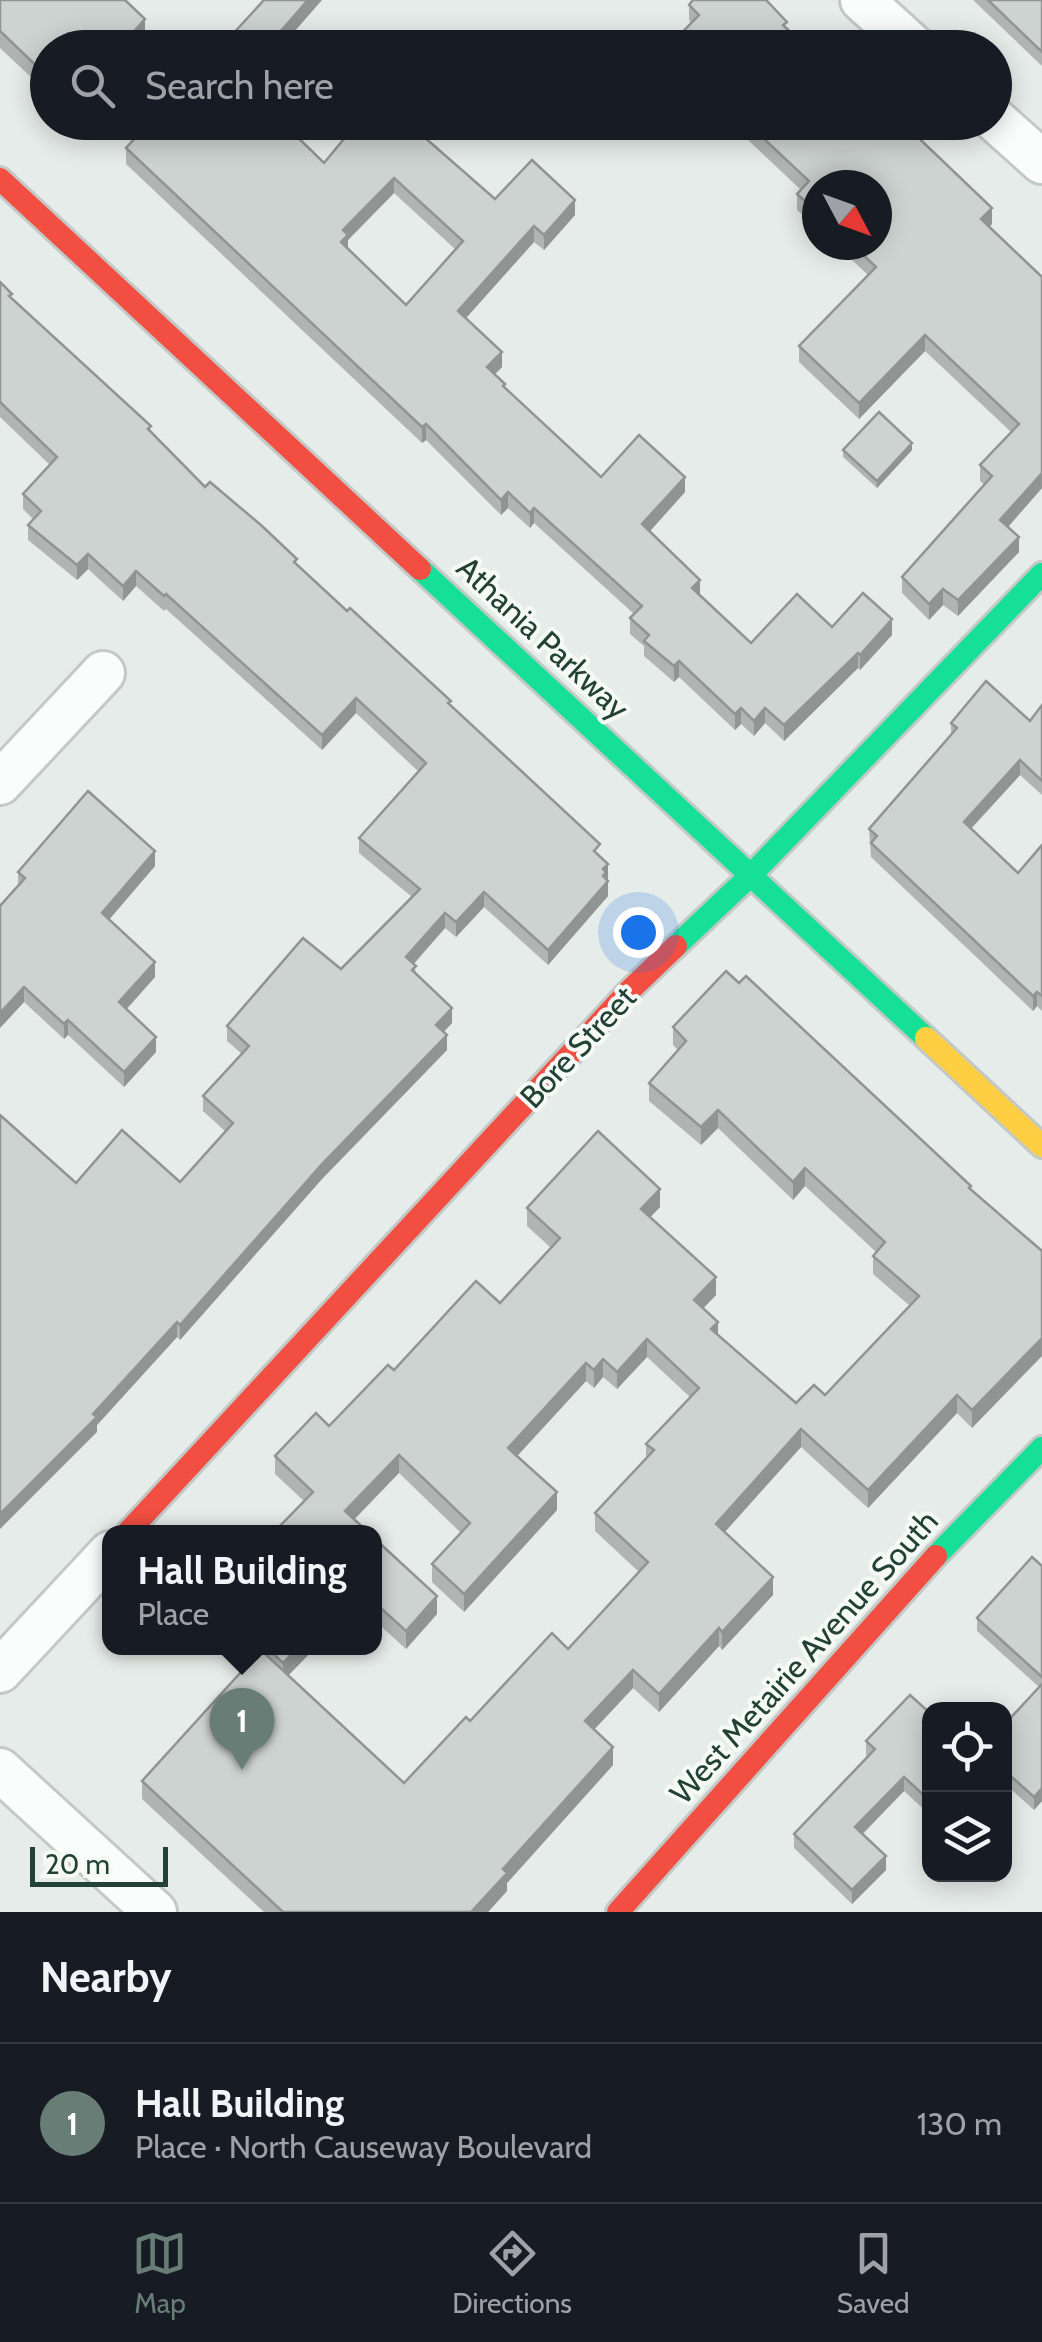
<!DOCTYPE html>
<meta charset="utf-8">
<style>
:root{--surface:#171b24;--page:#20242c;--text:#f1f3f6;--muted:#9ea1a6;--line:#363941;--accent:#677d75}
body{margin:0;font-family:Cabin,sans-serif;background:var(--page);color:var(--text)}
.controls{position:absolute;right:30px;bottom:30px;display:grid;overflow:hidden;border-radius:20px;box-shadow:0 5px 25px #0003}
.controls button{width:90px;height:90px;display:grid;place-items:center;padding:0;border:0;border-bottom:2px solid var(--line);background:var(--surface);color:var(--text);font:50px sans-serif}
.compass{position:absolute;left:802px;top:170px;width:90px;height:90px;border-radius:50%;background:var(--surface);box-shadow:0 5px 25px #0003;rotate:131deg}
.scale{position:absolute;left:30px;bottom:25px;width:138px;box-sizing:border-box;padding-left:10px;border:5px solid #234137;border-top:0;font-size:28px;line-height:35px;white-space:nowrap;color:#234137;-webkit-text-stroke:8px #f5faf7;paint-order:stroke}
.you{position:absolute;left:638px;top:932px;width:35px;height:35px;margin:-25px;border:8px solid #fff;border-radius:50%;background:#1a73e8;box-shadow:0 0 0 15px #1a73e833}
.badge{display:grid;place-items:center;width:65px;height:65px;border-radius:50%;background:var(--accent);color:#fff;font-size:32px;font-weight:700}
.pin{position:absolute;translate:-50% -82px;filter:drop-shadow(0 2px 5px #0008)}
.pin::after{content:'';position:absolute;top:52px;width:35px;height:30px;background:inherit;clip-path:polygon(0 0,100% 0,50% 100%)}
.popup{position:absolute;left:102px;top:1525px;width:280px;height:130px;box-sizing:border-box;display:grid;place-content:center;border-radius:20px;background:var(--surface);filter:drop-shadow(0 2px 8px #0005);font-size:32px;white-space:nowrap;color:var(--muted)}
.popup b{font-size:38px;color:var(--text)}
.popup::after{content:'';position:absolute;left:50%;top:100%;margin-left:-20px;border:20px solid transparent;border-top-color:var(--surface)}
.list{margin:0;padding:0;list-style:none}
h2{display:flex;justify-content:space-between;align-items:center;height:130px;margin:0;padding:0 40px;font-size:42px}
h2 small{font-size:32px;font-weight:400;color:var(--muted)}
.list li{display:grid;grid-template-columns:65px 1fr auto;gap:30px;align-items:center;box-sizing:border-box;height:160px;padding:0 40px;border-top:2px solid var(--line)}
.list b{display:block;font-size:38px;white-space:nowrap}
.list p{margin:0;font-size:32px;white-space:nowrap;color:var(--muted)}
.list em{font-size:32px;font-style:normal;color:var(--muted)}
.icon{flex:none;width:55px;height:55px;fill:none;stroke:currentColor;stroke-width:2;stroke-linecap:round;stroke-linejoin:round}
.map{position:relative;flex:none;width:1042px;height:1912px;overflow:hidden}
.search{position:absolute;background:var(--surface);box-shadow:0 5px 25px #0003;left:30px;right:30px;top:30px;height:110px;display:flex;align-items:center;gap:25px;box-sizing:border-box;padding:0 35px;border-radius:55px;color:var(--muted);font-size:38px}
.sheet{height:290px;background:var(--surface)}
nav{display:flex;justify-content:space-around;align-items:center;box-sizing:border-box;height:140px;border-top:2px solid var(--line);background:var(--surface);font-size:28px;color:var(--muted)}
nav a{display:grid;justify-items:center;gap:5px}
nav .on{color:var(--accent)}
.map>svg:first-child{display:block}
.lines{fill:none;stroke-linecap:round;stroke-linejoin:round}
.street-casing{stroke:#c3c9c6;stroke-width:48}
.fast-casing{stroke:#c2c9c6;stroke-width:28}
.slow-casing{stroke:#c2c9c6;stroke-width:28}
.jam-casing{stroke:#c2c9c6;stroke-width:28}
.street{stroke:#fbfcfc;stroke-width:42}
.fast{stroke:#16e098;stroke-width:22}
.slow{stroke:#ffcf43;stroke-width:22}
.jam{stroke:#f24e42;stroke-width:22}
.wall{fill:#b0b5b3;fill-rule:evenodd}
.shaded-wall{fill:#909492}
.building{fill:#cdd3d0;stroke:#909492;stroke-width:2.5;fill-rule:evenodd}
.labels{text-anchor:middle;stroke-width:8;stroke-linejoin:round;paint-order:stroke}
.street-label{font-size:32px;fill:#234137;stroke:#f5faf7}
</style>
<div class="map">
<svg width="1042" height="1912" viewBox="0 0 1042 1912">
<rect width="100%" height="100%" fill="#e6ece9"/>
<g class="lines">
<defs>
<g id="street">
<polyline points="862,0 915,48"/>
<polyline points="994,119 1042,162"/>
<polyline points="0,783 103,673"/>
<polyline points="0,1671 110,1553"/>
<polyline points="0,1770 155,1912"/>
</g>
<g id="fast">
<polyline points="420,569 926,1038"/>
<polyline points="676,946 751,875 1042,574"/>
<polyline points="936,1556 1042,1448"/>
</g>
<polyline id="slow" points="926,1038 1042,1146"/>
<g id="jam">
<polyline points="0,179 420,569"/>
<polyline points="128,1532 629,991 676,946"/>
<polyline points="618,1912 936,1556"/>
</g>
</defs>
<use href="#street" class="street-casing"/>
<use href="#fast" class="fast-casing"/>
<use href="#slow" class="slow-casing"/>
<use href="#jam" class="jam-casing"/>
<use href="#street" class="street"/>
<use href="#fast" class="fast"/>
<use href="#slow" class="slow"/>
<use href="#jam" class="jam"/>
</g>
<g class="wall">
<polygon points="0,0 145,35 48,48 48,93 0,48"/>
<polygon points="973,0 1042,0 1042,66"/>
<polygon points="689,5 787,29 691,23 689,20"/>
<path d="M358 122H415L412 127 495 199 575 215 544 250 534 242 466 318 502 367 495 374 505 388 601 477 685 492 650 531 700 595 751 643 832 627 892 635 860 670 858 668 784 741 765 723 754 736 741 724 735 730 679 677 674 682 644 656V646L630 634V618L634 614 534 523 530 528 508 508 501 515 426 440 422 443 126 164V148L324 163ZM394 193 455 249 406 305 348 248V240Z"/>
<polygon points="729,122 902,122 992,224 989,227 1042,488 1008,527 1019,552 958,616 943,605 929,620 902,593 902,577 985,485 980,481 980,465 1011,432 925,351 859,419 799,362 799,346 868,275 836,245 877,245 817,185 817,228 797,210 797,194 801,190"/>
<polygon points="0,282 12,298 151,432 205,487 297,564 451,706 600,856 608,879 608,896 548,965 484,907 456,937 445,928 414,964 416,974 452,1023 444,1032 447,1050 322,1179 180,1340 177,1337 97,1425 97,1432 76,1183 180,1182 225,1131 203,1111 203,1096 242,1054 227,1041 227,1026 341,969 412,897 359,853 359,838 419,772 356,713 322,750 166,609 164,611 136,586 123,601 88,569 77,580 28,540 28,525 33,519 23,509 23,494 50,465 0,417"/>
<polygon points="843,450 912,450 877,488 843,457"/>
<polygon points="1042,705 1042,795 1020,775 971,829 1018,873 1042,845 1042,1011 1037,1006 1033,1011 871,857 869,829 951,734 951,723 1030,721"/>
<polygon points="155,866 109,919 155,977 127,1009 156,1052 124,1087 68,1035 64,1039 24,1002 0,1028 0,906 18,886 18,872"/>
<polygon points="673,1027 971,1190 1042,1251 972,1428 957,1413 868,1508 801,1447 724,1532 773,1595 722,1650 719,1646 659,1712 633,1688 594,1730 613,1765 507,1883 507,1891 488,1912 264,1912 142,1799 142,1781 256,1655 248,1648 315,1648 288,1675 404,1783 470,1721 568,1649 639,1572 595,1531 595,1513 646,1458 646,1444 690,1397 647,1357 617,1389 603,1377 594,1388 586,1381 517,1456 557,1510 464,1612 432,1582 432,1564 461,1533 399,1473 304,1501 275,1474 275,1456 329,1426 394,1370 500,1303 551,1248 527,1226 527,1208 660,1207 650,1217 716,1295 703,1308 718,1335 796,1403 825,1395 910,1306 873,1274 873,1256 876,1252 805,1186 793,1200 718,1128 701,1145 649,1101 649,1083 678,1050 673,1045"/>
<polygon points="374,1538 437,1614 406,1649 374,1620"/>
<polygon points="1042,1566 1042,1801 1034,1810 1004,1783 1004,1725 1039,1687 977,1631 977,1618"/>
<polygon points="930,1713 930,1815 904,1791 863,1834 886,1870 852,1904 794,1848 794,1834 867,1757 866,1755 866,1741"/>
</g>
<g class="shaded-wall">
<polygon points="308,0 322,0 280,48 266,48"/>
<polygon points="145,19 145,35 134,48 128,48 128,38"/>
<polygon points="394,178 394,193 348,240 348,250 341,242 343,230"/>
<polygon points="575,200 575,215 544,250 544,235"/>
<polygon points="992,208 992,224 981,235 981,219"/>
<polygon points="534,226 534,242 458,327 458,311"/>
<polygon points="925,335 925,351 859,419 859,403"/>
<polygon points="502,352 502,367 487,382 487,367"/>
<polygon points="426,424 426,440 422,443 422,427"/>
<polygon points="912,443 912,450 877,488 877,481"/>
<polygon points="1042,473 1042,488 1000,536 1000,520"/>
<polygon points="685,477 685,492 642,540 642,524"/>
<polygon points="508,492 508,508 501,515 501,500"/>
<polygon points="534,508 534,523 530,528 530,513"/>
<polygon points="1019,537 1019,552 958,616 958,600"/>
<polygon points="88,554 88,569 77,580 77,565"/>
<polygon points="136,571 136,586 123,601 123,586"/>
<polygon points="700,580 700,595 692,588"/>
<polygon points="943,589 943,605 929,620 929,604"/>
<polygon points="892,619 892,635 860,670 860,655"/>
<polygon points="858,653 858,668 784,741 784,725"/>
<polygon points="679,661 679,677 674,682 674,666"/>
<polygon points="356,698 356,713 322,750 322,735"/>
<polygon points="741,708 741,724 735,730 735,714"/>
<polygon points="765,708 765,723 754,736 754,721"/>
<polygon points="1020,760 1020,775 964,836 964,822"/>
<polygon points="155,851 155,866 102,928 102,913"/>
<polygon points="608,864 608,879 606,881 608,881 608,896 548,965 548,950 603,869"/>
<polygon points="484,892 484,907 456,937 456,922"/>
<polygon points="445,913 445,928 406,972 406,957"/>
<polygon points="155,962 155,977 119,1017 119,1002"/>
<polygon points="24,987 24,1002 0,1028 0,1013"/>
<polygon points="1037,992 1037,1006 1033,1011 1033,996"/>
<polygon points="452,1008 452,1023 436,1040 436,1025"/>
<polygon points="68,1020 68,1035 64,1039 64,1024"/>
<polygon points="447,1035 447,1050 322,1179 180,1340 180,1325 322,1164"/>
<polygon points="156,1037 156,1052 124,1087 124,1072"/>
<polygon points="718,1110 718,1128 701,1145 701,1127"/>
<polygon points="805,1168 805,1186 793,1200 793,1182"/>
<polygon points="660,1189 660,1207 641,1227 641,1209"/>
<polygon points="716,1277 716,1295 694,1318 694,1300"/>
<polygon points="177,1322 177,1337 97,1425 97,1432 0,1529 0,1514"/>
<polygon points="718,1322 718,1340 711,1329"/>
<polygon points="1042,1338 1042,1356 972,1428 972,1410"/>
<polygon points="647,1339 647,1357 617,1389 617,1372"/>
<polygon points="603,1359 603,1377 594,1388 594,1370"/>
<polygon points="586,1363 586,1381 508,1466 508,1448"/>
<polygon points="957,1395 957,1413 868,1508 868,1490"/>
<polygon points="801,1429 801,1447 716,1542 716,1524"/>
<polygon points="399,1455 399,1473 345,1529 345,1511"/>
<polygon points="557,1492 557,1510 464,1612 464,1594"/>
<polygon points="773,1577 773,1595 722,1650 722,1632"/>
<polygon points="437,1596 437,1614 406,1649 406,1631"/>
<polygon points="719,1628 719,1646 659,1712 659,1694"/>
<polygon points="298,1648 315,1648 283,1681 283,1663"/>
<polygon points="633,1670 633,1688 585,1739 585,1721"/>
<polygon points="613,1747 613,1765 507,1883 507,1891 488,1912 471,1912 503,1869"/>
<polygon points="904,1777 904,1791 855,1841 855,1827"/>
<polygon points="1042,1788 1042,1801 1034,1810 1034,1797"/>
<polygon points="886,1856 886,1870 852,1904 852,1890"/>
</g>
<g class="building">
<polygon points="0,0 125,0 145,19 128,38 133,42 128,48 48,48 48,77 0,31"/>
<polygon points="264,0 308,0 266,48 220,48"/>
<polygon points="693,0 766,0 787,22 783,25 807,48 667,48 699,15 689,5"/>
<polygon points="988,0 1042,0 1042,52"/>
<path d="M150 122H282L324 163 358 122H407L495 199 532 160 575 200 544 235 534 226 458 311 502 352 487 367 505 384 503 386 601 477 639 435 685 477 642 524 700 580 692 588 751 643 797 594 832 627 863 593 892 619 860 655 858 653 784 725 765 708 754 721 741 708 735 714 679 661 674 666 644 641 649 635 630 618 642 606 534 508 530 513 508 492 501 500 426 424 422 427 126 148ZM394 178 463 241 406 305 341 242 348 235 343 230Z"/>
<polygon points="746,122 902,122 992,208 981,219 1042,277 1042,473 1000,520 1019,537 958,600 943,589 929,604 902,577 992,476 980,465 1019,424 925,335 859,403 799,346 876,267 853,245 877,245 877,185 817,185 817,212 797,194 809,181"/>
<polygon points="0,282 12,294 9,296 151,426 148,429 205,487 210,482 262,526 297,559 294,562 347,611 350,608 451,701 448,703 600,844 594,851 608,864 603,869 606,872 603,876 608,881 548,950 484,892 456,922 445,913 406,957 416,966 412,970 452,1008 436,1025 447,1035 322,1164 180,1325 177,1322 93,1414 97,1417 0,1514 0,1115 76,1183 122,1130 180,1182 233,1123 203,1096 249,1046 227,1026 303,938 341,969 420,889 359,838 426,763 356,698 322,735 166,594 164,596 136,571 123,586 88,554 77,565 28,525 41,511 23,494 57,457 0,402"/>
<polygon points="879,412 912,443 877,481 843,450"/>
<polygon points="986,681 1030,721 1042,705 1042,781 1020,760 964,822 1018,873 1042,845 1042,996 1037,992 1033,996 871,843 877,836 869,829 957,728 951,723"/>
<polygon points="88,791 155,851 102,913 155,962 119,1002 156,1037 124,1072 68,1020 64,1024 24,987 0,1013 0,906 25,878 18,872"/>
<polygon points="726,971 739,983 746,976 971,1186 969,1188 1042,1251 1042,1338 972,1410 957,1395 868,1490 801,1429 716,1524 773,1577 722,1632 719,1628 659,1694 633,1670 585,1721 613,1747 503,1869 507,1873 471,1912 283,1912 142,1781 261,1650 404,1783 466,1717 470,1721 552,1633 568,1649 648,1562 595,1513 654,1450 646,1444 699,1388 647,1339 617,1372 603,1359 594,1370 586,1363 508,1448 557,1492 464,1594 432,1564 470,1523 399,1455 345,1511 368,1532 274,1532 313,1492 275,1456 316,1413 329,1426 388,1365 394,1370 476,1281 500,1303 560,1238 527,1208 598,1131 660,1189 641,1209 716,1277 694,1300 718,1322 711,1329 796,1403 814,1385 825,1395 919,1296 873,1256 885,1242 805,1168 793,1182 718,1110 701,1127 649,1083 686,1041 673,1027"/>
<polygon points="374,1538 437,1596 406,1631 374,1602"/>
<polygon points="1032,1557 1042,1566 1042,1677 977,1618"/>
<polygon points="267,1648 298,1648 283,1663"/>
<polygon points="1042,1684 1042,1788 1034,1797 1004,1770 1004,1725"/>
<polygon points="910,1695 930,1713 930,1801 904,1777 855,1827 886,1856 852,1890 794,1834 875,1749 866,1741"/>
</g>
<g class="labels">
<g class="street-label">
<text transform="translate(543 638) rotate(43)" y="11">Athania Parkway</text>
<text transform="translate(578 1047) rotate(-47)" y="11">Bore Street</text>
<text transform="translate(804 1657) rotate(-48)" y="11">West Metairie Avenue South</text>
</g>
</g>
</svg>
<div class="controls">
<button><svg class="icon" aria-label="locate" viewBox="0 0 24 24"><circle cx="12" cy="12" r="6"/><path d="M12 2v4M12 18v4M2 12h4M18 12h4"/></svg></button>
<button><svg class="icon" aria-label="layers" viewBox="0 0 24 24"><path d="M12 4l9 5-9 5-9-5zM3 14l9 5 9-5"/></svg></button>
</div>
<svg class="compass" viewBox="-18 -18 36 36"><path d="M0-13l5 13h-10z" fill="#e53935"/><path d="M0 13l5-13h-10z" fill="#9ea1a6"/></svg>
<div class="scale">20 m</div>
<div class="you"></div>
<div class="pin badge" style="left:242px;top:1770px">1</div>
<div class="popup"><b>Hall Building</b>Place</div>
<div class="search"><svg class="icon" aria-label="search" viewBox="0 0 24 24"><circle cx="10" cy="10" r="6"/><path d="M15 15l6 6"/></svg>Search here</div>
</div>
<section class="sheet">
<h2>Nearby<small></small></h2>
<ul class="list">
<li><span class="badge">1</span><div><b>Hall Building</b><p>Place · North Causeway Boulevard</p></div><em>130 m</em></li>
</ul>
</section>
<nav>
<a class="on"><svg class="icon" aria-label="map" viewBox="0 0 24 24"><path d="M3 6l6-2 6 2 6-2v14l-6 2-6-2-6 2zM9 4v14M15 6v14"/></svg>Map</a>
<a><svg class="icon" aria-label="directions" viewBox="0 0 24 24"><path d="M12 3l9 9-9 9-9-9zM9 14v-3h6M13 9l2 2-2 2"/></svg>Directions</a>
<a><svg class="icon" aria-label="saved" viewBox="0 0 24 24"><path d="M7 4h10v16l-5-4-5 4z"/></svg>Saved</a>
</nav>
